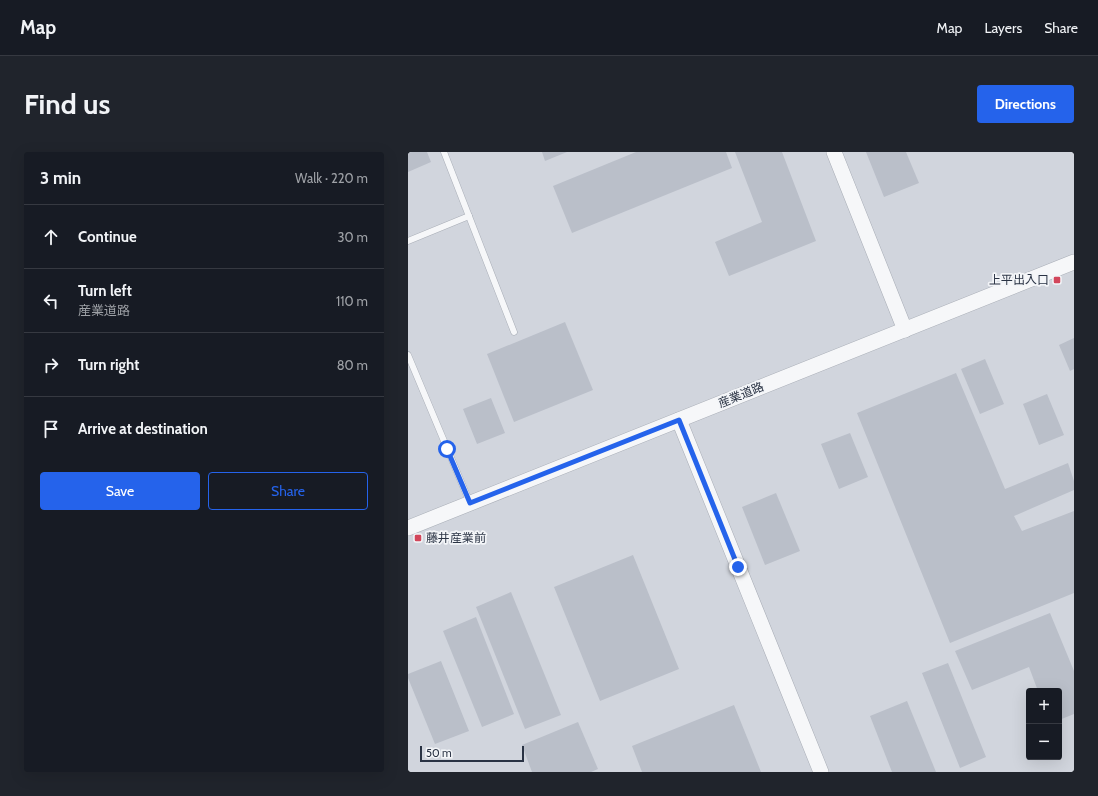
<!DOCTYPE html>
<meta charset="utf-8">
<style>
:root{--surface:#171b24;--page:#20242c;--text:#f1f3f6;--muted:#9ea1a6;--line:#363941;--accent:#2563eb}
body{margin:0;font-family:Cabin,"Noto Sans JP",sans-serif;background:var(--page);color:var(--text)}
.controls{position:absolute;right:12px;bottom:12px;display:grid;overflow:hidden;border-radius:4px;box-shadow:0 4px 16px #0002}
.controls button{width:36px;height:36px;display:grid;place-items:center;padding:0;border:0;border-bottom:1px solid var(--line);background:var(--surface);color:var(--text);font:20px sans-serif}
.scale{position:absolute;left:12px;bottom:10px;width:104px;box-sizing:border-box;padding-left:4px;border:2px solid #2a3344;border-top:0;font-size:11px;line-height:14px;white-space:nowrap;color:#2a3344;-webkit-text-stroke:3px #f3f5f8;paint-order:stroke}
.stop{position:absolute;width:12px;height:12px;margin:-9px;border:3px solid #2563eb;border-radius:50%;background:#fff}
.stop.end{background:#2563eb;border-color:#fff;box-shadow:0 1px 4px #0008}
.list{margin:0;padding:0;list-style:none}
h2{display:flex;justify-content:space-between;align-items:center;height:52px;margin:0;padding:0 16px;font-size:17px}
h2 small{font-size:13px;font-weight:400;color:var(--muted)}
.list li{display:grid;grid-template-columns:26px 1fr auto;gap:12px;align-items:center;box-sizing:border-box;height:64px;padding:0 16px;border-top:1px solid var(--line)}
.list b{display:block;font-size:15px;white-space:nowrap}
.list p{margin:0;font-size:13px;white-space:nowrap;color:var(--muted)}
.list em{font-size:13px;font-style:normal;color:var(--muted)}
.actions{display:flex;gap:8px;padding:12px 16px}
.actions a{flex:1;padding:9px 0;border:1px solid var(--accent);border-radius:4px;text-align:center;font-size:14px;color:var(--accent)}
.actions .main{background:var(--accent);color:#fff}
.icon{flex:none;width:22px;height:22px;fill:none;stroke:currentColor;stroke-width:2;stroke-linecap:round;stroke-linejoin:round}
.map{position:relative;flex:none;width:666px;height:620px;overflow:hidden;border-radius:4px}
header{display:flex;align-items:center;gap:24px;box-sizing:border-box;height:56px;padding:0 20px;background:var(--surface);border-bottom:1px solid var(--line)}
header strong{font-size:19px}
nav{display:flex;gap:22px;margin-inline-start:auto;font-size:14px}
.intro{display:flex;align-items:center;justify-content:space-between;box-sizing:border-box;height:96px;padding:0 24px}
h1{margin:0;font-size:28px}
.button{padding:10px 18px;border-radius:4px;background:var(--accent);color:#fff;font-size:14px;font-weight:700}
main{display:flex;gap:24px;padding:0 24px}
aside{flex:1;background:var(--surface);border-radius:4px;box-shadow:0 4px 16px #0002}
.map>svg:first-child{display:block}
.built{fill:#d1d5dd;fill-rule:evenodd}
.building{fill:#babfc9}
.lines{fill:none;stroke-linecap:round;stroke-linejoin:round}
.service-casing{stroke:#a8adb6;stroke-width:7}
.tertiary-casing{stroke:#a8adb6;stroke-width:16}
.service{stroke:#f6f7f9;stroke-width:6}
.tertiary{stroke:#f6f7f9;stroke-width:15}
.route{stroke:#2563eb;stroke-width:5}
.poi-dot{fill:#d2465b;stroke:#f3f5f8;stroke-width:1.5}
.labels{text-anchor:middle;stroke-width:3.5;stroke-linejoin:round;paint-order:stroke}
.poi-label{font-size:12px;fill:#2a3344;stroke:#f3f5f8;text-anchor:end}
.street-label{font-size:12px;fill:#2a3344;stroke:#f3f5f8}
</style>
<header>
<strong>Map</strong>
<nav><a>Map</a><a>Layers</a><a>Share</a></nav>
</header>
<div class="intro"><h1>Find us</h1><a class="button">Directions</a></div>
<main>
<aside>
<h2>3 min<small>Walk · 220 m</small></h2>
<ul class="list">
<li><svg class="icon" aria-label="ahead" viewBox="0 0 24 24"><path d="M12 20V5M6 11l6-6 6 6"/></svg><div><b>Continue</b></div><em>30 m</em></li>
<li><svg class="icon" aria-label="left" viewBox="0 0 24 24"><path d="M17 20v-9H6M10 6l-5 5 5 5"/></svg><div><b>Turn left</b><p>産業道路</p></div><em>110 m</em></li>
<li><svg class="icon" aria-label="right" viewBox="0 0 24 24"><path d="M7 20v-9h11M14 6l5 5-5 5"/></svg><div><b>Turn right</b></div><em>80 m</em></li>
<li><svg class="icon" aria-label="arrive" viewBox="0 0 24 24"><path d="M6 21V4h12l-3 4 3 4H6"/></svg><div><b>Arrive at destination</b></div></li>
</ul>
<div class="actions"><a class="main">Save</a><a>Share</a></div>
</aside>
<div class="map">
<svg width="666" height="620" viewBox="0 0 666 620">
<rect width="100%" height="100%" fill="#e3e6eb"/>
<path class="built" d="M0 0H666V620H0ZM621 539H651V605H621Z"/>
<g class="building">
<polygon points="0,0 19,0 23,10 0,20"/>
<polygon points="134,0 159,0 137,9"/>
<polygon points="228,0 318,0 324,16 164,81 145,34"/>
<polygon points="327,0 374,0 408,89 321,124 307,90 354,70"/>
<polygon points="458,0 498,0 511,31 476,45"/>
<polygon points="157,170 185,238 106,270 79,202"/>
<polygon points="666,186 666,217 662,219 651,193"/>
<polygon points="577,207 596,252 572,262 553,217"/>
<polygon points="548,221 597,337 660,311 666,329 666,338 606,364 614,379 666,359 666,441 542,491 449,261"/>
<polygon points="639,242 656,283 631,293 615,252"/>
<polygon points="83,246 97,281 69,292 55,257"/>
<polygon points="442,281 460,325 431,337 413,292"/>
<polygon points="368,341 392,399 357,413 334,355"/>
<polygon points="225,403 271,517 192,549 146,435"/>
<polygon points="103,440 153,563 117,577 68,455"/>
<polygon points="642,461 666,519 666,562 651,568 651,539 630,539 621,515 564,538 547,499"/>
<polygon points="68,465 106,562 74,575 35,479"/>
<polygon points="33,509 61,579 27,592 0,526 0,522"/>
<polygon points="540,511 578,605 552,616 514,521"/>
<polygon points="499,549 528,620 484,620 462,564"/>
<polygon points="326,553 353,620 234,620 224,594"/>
<polygon points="170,570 190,617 183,620 124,620 114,593"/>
</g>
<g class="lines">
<defs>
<g id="service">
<polyline points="36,0 106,180"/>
<polyline points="0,89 61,64"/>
<polyline points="0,203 62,351"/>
</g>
<g id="tertiary">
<polyline points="426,0 497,178"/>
<polyline points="271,268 413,620"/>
<polyline points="0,376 666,110"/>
</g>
</defs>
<use href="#service" class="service-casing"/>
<use href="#tertiary" class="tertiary-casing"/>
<use href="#service" class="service"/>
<use href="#tertiary" class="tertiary"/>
</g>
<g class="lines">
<polyline class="route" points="39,297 62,351 271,268 330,415"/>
</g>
<g class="poi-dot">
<rect x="645" y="124" width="8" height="8" rx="2"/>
<rect x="6" y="382" width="8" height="8" rx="2"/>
</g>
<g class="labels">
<g class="poi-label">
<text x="641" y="132">上平出入口</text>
<text x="18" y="390" text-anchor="start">藤井産業前</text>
</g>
<g class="street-label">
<text transform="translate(333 243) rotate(-22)" y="4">産業道路</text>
</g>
</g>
</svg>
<div class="controls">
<button>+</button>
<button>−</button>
</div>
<div class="scale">50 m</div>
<div class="stop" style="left:39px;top:297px"></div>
<div class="stop end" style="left:330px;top:415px"></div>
</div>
</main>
